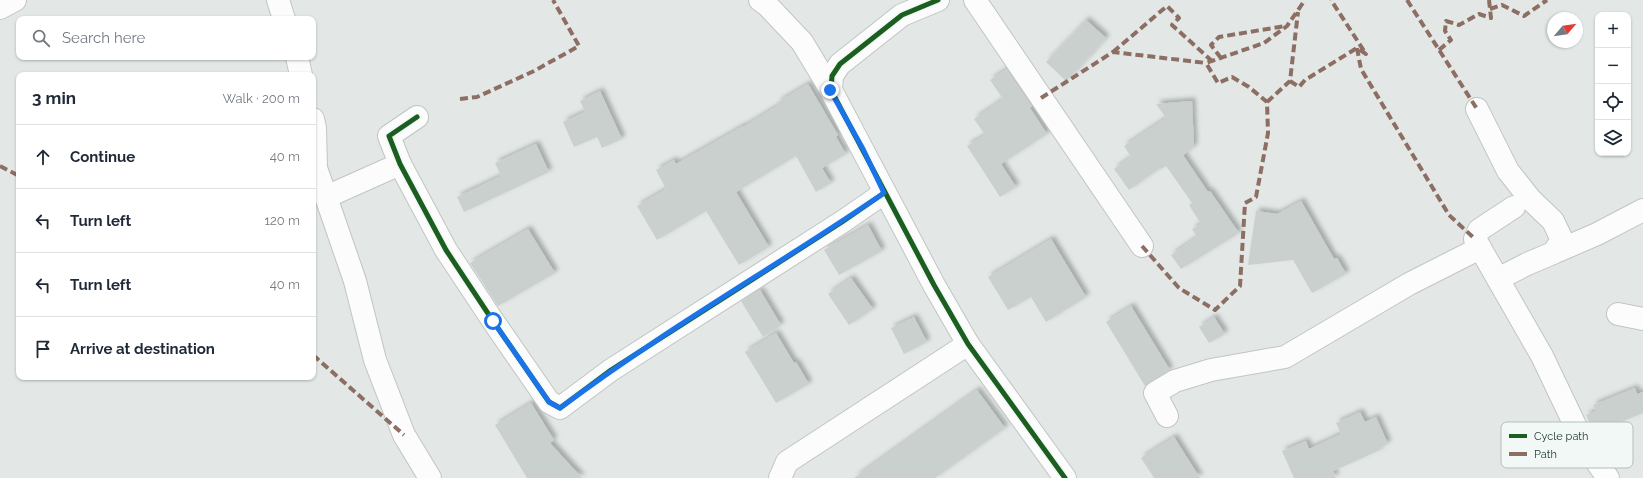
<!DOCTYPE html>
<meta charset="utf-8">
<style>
body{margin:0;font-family:Raleway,sans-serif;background:#f2f2f3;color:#1f2937}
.controls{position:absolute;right:12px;top:12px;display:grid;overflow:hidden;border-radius:8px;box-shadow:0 1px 3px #0004}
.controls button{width:36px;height:36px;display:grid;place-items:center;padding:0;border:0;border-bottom:1px solid #e0e1e3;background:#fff;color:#1f2937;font:20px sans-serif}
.compass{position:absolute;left:1547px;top:12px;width:36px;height:36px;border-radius:50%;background:#fff;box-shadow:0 1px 3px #0004;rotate:61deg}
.stop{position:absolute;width:12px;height:12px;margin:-9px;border:3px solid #1a73e8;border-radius:50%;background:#fff}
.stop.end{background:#1a73e8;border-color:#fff;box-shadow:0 1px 4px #0008}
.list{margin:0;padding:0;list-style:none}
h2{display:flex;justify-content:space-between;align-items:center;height:52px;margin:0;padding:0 16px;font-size:17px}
h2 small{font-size:13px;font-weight:400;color:#747a83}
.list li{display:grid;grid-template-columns:26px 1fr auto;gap:12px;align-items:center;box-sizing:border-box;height:64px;padding:0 16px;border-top:1px solid #e0e1e3}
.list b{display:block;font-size:15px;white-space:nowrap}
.list em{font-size:13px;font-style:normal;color:#747a83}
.icon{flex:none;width:22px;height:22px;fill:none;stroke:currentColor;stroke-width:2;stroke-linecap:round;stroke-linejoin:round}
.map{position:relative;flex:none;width:1643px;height:478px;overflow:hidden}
.search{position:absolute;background:#fff;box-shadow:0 1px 3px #0004;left:16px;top:16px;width:300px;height:44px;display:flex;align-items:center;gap:10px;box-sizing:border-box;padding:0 14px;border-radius:8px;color:#747a83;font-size:15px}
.panel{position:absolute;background:#fff;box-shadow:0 1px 3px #0004;left:16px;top:72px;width:300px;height:308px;border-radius:8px}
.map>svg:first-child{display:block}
.building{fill:#cad0ce;filter:url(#shadow)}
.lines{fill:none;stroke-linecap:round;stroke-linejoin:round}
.minor-casing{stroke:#c0c5c4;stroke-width:24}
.minor{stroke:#fbfcfb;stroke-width:22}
.quiet{stroke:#8d6e63;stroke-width:4;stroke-dasharray:8 4;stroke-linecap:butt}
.cycleway-casing{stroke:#f1f8f5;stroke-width:8}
.cycleway{stroke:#1b5e20;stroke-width:5}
.route{stroke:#1a73e8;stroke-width:5}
.key{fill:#f1f8f5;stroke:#b3bfbc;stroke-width:1}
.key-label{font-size:11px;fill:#213b38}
</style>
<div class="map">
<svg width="1643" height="478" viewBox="0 0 1643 478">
<defs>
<filter id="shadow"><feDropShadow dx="3.5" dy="-3.5" stdDeviation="2" flood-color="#0004"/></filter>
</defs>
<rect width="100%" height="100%" fill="#e3e8e7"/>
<g class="building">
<polygon points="1086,20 1106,38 1066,81 1046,62"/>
<polygon points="1007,69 1032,106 1030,108 1047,134 1001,164 1016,187 1000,197 967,146 985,135 974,119 1003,99 990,80"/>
<polygon points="808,84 838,135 836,137 846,154 822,168 831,183 816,192 796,156 736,192 769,247 739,265 706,211 657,240 637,206 666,189 656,170 674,160 676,164 743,126 743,127 779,105 778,102"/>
<polygon points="600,91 622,139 602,148 597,137 574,147 563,122 585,112 580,101"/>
<polygon points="1192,101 1194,147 1183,155 1208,192 1210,191 1239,233 1181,269 1171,255 1197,237 1192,229 1201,224 1189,205 1192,203 1166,166 1161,169 1160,168 1129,190 1114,169 1131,157 1124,146 1166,118 1156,104"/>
<polygon points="536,144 549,172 464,212 457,197 501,176 495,163"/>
<polygon points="1301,201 1334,259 1337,258 1346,274 1312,293 1293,260 1248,265 1256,211 1277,214"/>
<polygon points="868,225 882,251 839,275 824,250"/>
<polygon points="528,229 555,273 498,306 470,263"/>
<polygon points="1051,239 1086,297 1046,322 1031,297 1008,310 988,277"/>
<polygon points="851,278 873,309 849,325 828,294"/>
<polygon points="760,290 781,325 763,337 741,301"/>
<polygon points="1131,306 1170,370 1145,386 1106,322"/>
<polygon points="914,317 927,342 904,354 891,328"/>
<polygon points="1214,317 1225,334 1209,343 1199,327"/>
<polygon points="776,333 794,363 796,362 809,384 776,403 745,352"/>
<polygon points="1635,388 1637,394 1643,392 1643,413 1594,433 1586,415 1596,411 1593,405"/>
<polygon points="977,390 1005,428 935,478 854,478"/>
<polygon points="531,403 554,440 550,443 582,478 527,478 495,425"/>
<polygon points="1360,412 1365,422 1376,417 1388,444 1379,448 1380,450 1333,471 1336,478 1294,478 1282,451 1306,441 1309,449 1341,434 1336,423"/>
<polygon points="1174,437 1200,478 1154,478 1141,458"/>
</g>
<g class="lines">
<g class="minor-casing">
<g id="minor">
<polyline points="278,0 284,19"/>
<polyline points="760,0 767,5 802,42 831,90"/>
<polyline points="938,0 902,15 840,64 832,76 831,90 934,285 968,344 1065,478"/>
<polyline points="975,0 1142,246"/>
<polyline points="0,8 15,0"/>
<polyline points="297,57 301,75"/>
<polyline points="1477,109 1508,171 1531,200 1553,221 1562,240 1553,253 1527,264 1498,279"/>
<polyline points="417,117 389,136 400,164 446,250 493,321 549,402 560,408 611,370 842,222 884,193"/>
<polyline points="313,119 315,128 316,168 355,281 375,360 404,435 430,478"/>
<polyline points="326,197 400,164"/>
<polyline points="1514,207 1479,230 1475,239 1542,356 1584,444 1608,478"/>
<polyline points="1553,253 1597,234 1643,210"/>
<polyline points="1618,314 1643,319"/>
<polyline points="1167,416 1155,393 1175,381 1211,370 1285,357 1409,284 1480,248"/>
<polyline points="780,478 787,462 968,344"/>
</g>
</g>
<use href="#minor" class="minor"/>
<g class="quiet">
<polyline points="1407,0 1477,109"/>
<polyline points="1490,9 1502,5 1524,16 1547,0"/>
<polyline points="1357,48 1361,69 1449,215 1475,239"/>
<polyline points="1439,50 1451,40 1445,31 1446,21 1459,25 1479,14 1491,18 1489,0"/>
<polyline points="1113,52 1167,6 1179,18 1172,25 1212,61"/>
<polyline points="1221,58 1211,45 1219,37 1285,26"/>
<polyline points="1290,81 1299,87 1305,80 1357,48 1366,54 1331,0"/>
<polyline points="1041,98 1113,52 1206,63"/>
<polyline points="460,99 477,97 534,71 579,46 553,0"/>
<polyline points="1267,102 1290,81 1298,12"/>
<polyline points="0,166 19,176"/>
<polyline points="1142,246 1179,288 1215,310 1240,286 1245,203 1256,197 1268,133 1267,102 1249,87 1232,77 1218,83 1206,63 1264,43 1287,26 1305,0"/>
<polyline points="313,355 404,435"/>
</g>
<g class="cycleway-casing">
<g id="cycleway">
<polyline points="938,0 902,15 840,64 832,76 831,90 934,285 968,344 1065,478"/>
<polyline points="417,117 389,136 400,164 446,250 493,321 549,402 560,408 611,370 842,222 884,193"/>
</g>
</g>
<use href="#cycleway" class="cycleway"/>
</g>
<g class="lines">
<path class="route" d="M493,321L549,402L560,408C664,330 777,266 884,193L863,149L830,90"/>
</g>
<rect x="1501" y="422" width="132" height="46" rx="6" class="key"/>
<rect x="1509" y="434" width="18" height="4" fill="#1b5e20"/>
<rect x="1509" y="452" width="18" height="4" fill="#8d6e63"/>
<g class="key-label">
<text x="1534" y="440">Cycle path</text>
<text x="1534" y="458">Path</text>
</g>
</svg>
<div class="controls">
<button>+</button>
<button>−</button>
<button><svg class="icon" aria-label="locate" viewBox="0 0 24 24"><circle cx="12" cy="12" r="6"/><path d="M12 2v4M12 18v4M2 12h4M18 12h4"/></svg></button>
<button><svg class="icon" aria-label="layers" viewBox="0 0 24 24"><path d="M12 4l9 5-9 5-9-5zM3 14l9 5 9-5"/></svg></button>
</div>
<svg class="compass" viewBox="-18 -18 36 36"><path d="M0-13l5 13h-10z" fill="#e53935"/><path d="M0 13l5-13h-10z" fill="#747a83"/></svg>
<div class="stop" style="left:493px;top:321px"></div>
<div class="stop end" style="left:830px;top:90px"></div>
<div class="search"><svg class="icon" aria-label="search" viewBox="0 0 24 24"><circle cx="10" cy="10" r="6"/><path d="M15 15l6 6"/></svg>Search here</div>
<section class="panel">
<h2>3 min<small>Walk · 200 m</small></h2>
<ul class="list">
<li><svg class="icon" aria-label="ahead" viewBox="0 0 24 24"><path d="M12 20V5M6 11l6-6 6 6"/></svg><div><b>Continue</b></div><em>40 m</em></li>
<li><svg class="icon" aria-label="left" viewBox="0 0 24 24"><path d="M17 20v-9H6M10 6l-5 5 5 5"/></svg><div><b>Turn left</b></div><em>120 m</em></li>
<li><svg class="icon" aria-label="left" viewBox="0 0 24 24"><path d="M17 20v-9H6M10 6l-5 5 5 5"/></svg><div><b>Turn left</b></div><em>40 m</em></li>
<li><svg class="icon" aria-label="arrive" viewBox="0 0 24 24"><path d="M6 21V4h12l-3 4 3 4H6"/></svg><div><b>Arrive at destination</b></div></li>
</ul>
</section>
</div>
